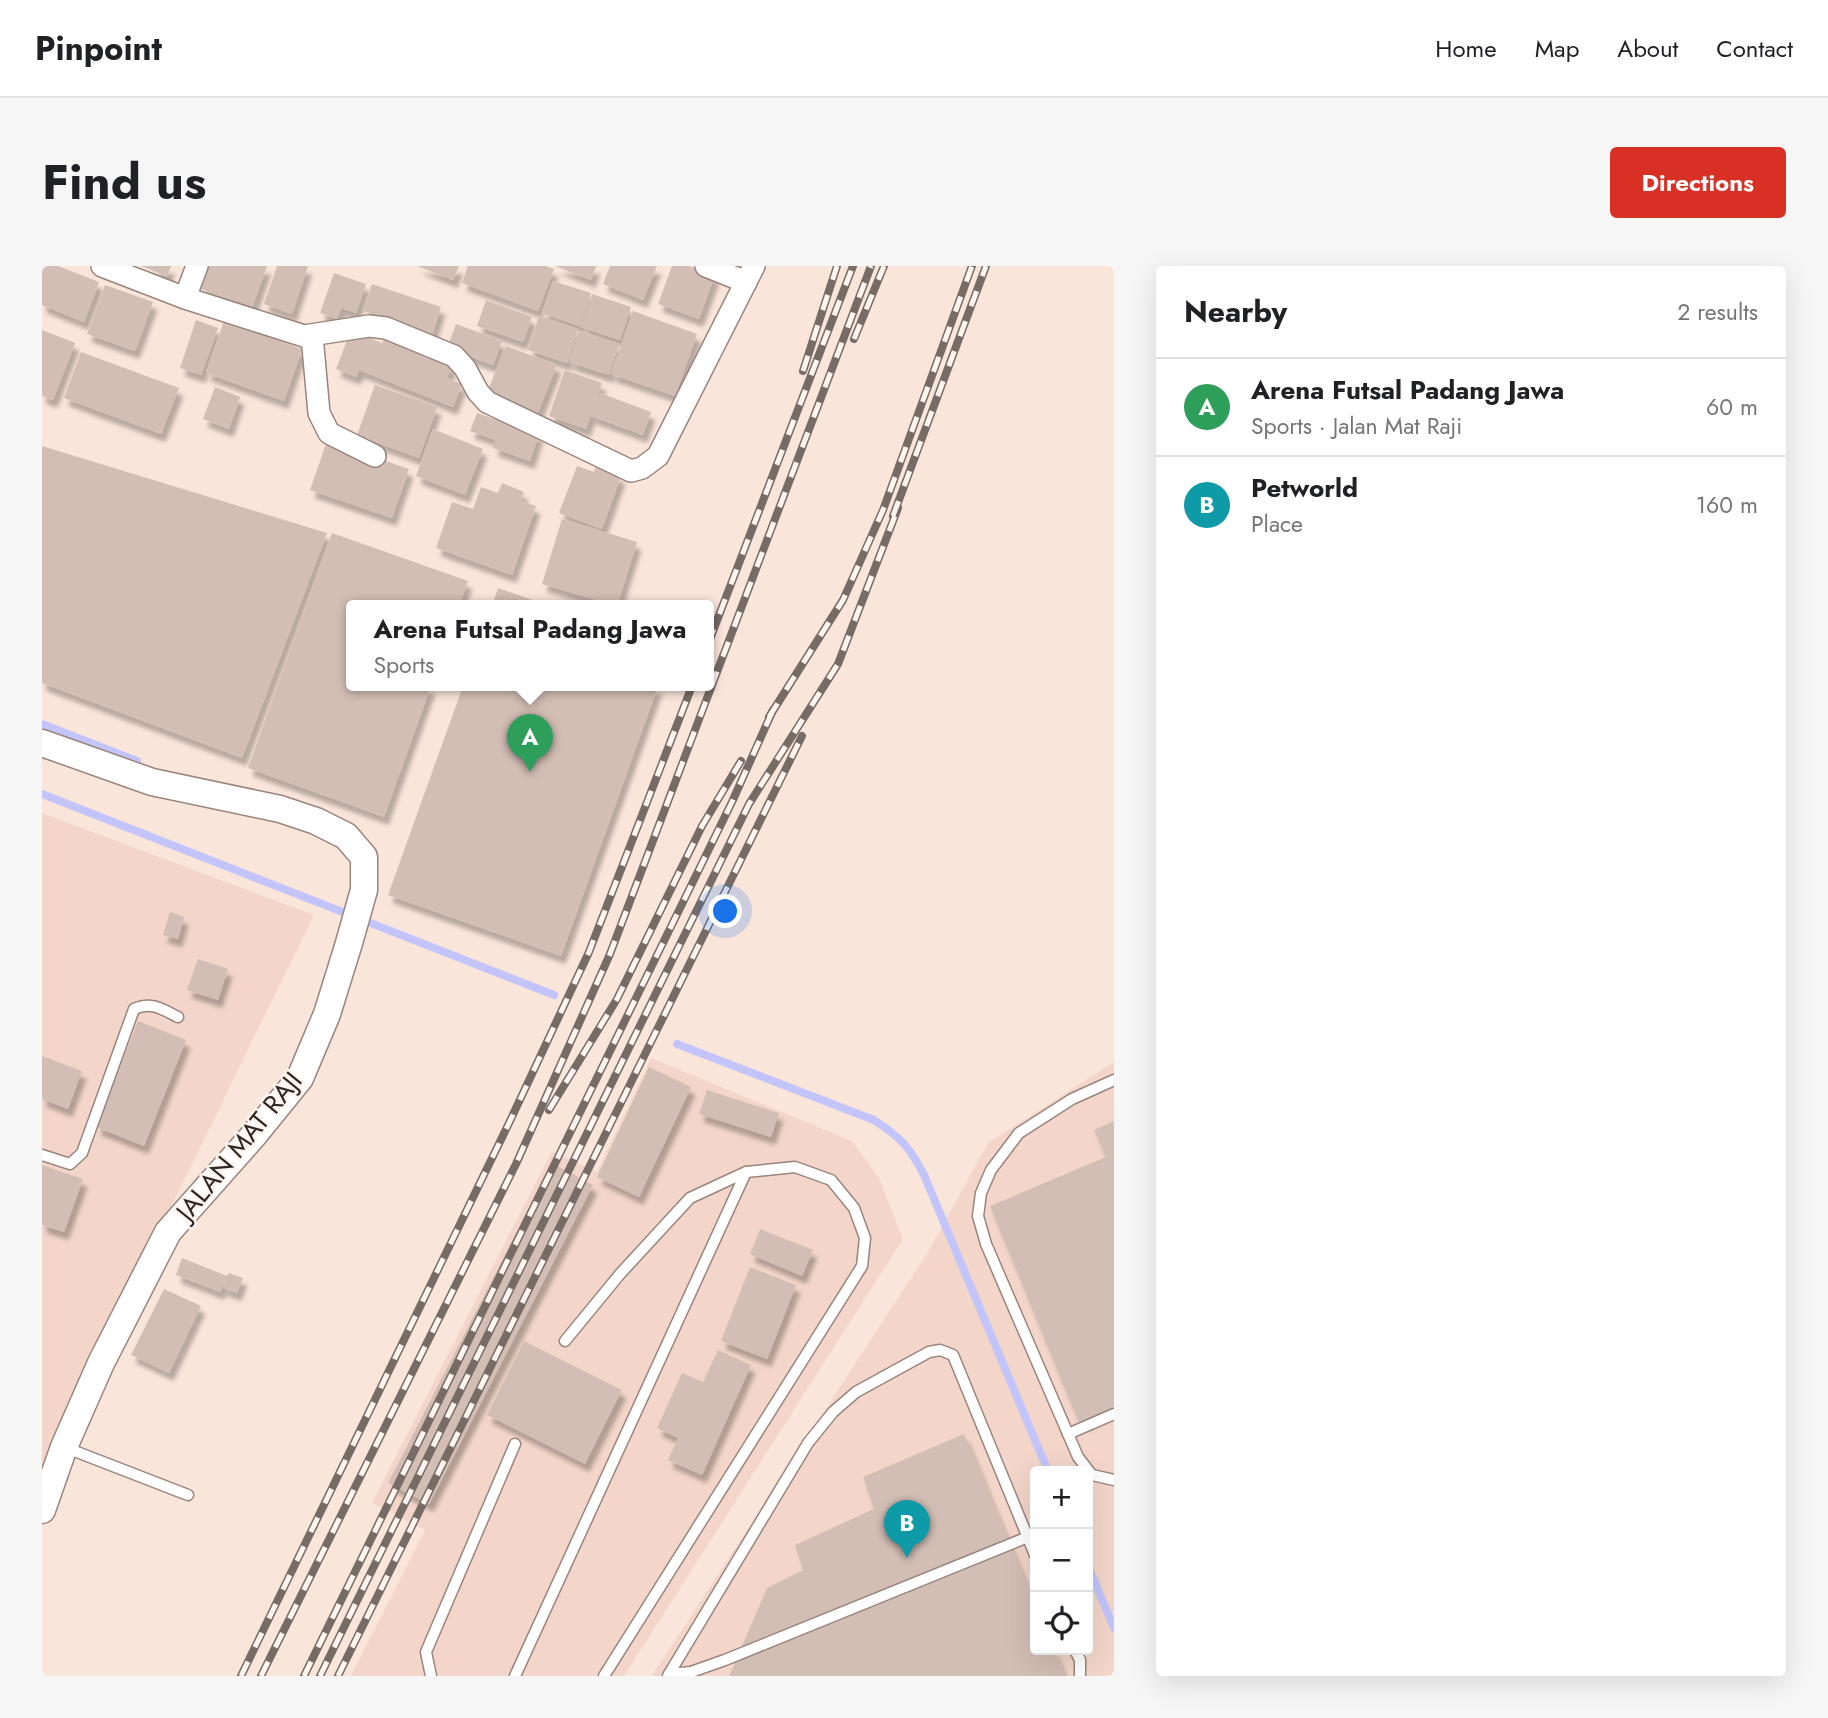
<!DOCTYPE html>
<meta charset="utf-8">
<style>
body{margin:0;font-family:Jost,sans-serif;background:#f6f6f6;color:#202124}
.controls{position:absolute;right:21px;bottom:21px;display:grid;overflow:hidden;border-radius:7px;box-shadow:0 7px 28px #0002}
.controls button{width:63px;height:63px;display:grid;place-items:center;padding:0;border:0;border-bottom:2px solid #e0e0e0;background:#fff;color:#202124;font:35px sans-serif}
.you{position:absolute;left:684px;top:646px;width:24px;height:24px;margin:-18px;border:5px solid #fff;border-radius:50%;background:#1a73e8;box-shadow:0 0 0 10px #1a73e833}
.badge{display:grid;place-items:center;width:46px;height:46px;border-radius:50%;background:#d93025;color:#fff;font-size:23px;font-weight:700}
.pin{position:absolute;translate:-50% -58px;filter:drop-shadow(0 2px 4px #0008)}
.pin::after{content:'';position:absolute;top:37px;width:24px;height:21px;background:inherit;clip-path:polygon(0 0,100% 0,50% 100%)}
.popup{position:absolute;left:304px;top:334px;width:368px;height:91px;box-sizing:border-box;display:grid;place-content:center;border-radius:7px;background:#fff;filter:drop-shadow(0 2px 5px #0005);font-size:23px;white-space:nowrap;color:#757577}
.popup b{font-size:26px;color:#202124}
.popup::after{content:'';position:absolute;left:50%;top:100%;margin-left:-14px;border:14px solid transparent;border-top-color:#fff}
.list{margin:0;padding:0;list-style:none}
h2{display:flex;justify-content:space-between;align-items:center;height:91px;margin:0;padding:0 28px;font-size:30px}
h2 small{font-size:23px;font-weight:400;color:#757577}
.list li{display:grid;grid-template-columns:46px 1fr auto;gap:21px;align-items:center;box-sizing:border-box;height:98px;padding:0 28px;border-top:2px solid #e0e0e0}
.list b{display:block;font-size:26px;white-space:nowrap}
.list p{margin:0;font-size:23px;white-space:nowrap;color:#757577}
.list em{font-size:23px;font-style:normal;color:#757577}
.icon{flex:none;width:38px;height:38px;fill:none;stroke:currentColor;stroke-width:2;stroke-linecap:round;stroke-linejoin:round}
.map{position:relative;flex:none;width:1072px;height:1410px;overflow:hidden;border-radius:7px}
header{display:flex;align-items:center;gap:42px;box-sizing:border-box;height:98px;padding:0 35px;background:#fff;border-bottom:2px solid #e0e0e0}
header strong{font-size:33px}
nav{display:flex;gap:38px;margin-inline-start:auto;font-size:24px}
.intro{display:flex;align-items:center;justify-content:space-between;box-sizing:border-box;height:168px;padding:0 42px}
h1{margin:0;font-size:49px}
.button{padding:18px 32px;border-radius:7px;background:#d93025;color:#fff;font-size:24px;font-weight:700}
main{display:flex;gap:42px;padding:0 42px}
aside{flex:1;background:#fff;border-radius:7px;box-shadow:0 7px 28px #0002}
.map>svg:first-child{display:block}
.built{fill:#f3d6c9;fill-rule:evenodd}
.lines{fill:none;stroke-linecap:round;stroke-linejoin:round}
.stream{stroke:#c3c5fa;stroke-width:8}
.building{fill:#d3beb5;filter:url(#shadow)}
.service-casing{stroke:#99857d;stroke-width:13}
.minor-casing{stroke:#99857d;stroke-width:24}
.tertiary-casing{stroke:#99857d;stroke-width:29}
.service{stroke:#fff;stroke-width:10}
.minor{stroke:#fff;stroke-width:21}
.tertiary{stroke:#fff;stroke-width:26}
.rail-casing{stroke:#776b65;stroke-width:8}
.rail{stroke:#fef5f1;stroke-width:5;stroke-dasharray:16;stroke-linecap:butt}
.labels{text-anchor:middle;stroke-width:5;stroke-linejoin:round;paint-order:stroke}
.street-label{font-size:26px;fill:#2d2622;stroke:#fef5f1}
</style>
<header>
<strong>Pinpoint</strong>
<nav><a>Home</a><a>Map</a><a>About</a><a>Contact</a></nav>
</header>
<div class="intro"><h1>Find us</h1><a class="button">Directions</a></div>
<main>
<div class="map">
<svg width="1072" height="1410" viewBox="0 0 1072 1410">
<defs>
<filter id="shadow"><feDropShadow dx="4.5" dy="8" stdDeviation="2" flood-color="#0004"/></filter>
</defs>
<rect width="100%" height="100%" fill="#fae5db"/>
<g class="built">
<polygon points="0,547 272,649 0,1204"/>
<polygon points="609,792 810,875 837,912 861,973 582,1410 309,1410 383,1264 330,1237 510,885 555,906"/>
<path d="M1072,796V1410H610L886,986L946,877ZM993,1205H1046V1384H993Z"/>
</g>
<g class="lines">
<g class="stream">
<polyline points="0,458 95,495"/>
<polyline points="0,528 512,729"/>
<path d="M635,778L832,854C859,872 867,880 882,909L1006,1205"/>
<polyline points="1046,1300 1072,1362"/>
</g>
</g>
<g class="building">
<polygon points="0,0 16,0 57,16 42,56 0,39"/>
<polygon points="99,0 129,0 125,10"/>
<polygon points="167,0 225,0 210,42 159,23"/>
<polygon points="235,0 266,0 250,48 222,38"/>
<polygon points="375,0 417,0 411,14"/>
<polygon points="426,0 504,0 512,3 496,45 420,17"/>
<polygon points="513,0 554,0 549,14"/>
<polygon points="568,0 615,0 601,34 561,18"/>
<polygon points="630,0 647,0 673,9 657,53 616,38"/>
<polygon points="292,7 324,18 314,47 299,42 295,53 278,47"/>
<polygon points="511,15 549,27 538,60 500,47"/>
<polygon points="330,18 399,41 390,69 321,45"/>
<polygon points="63,19 111,36 93,85 45,68"/>
<polygon points="550,28 589,41 578,74 539,61"/>
<polygon points="444,34 490,51 481,76 435,60"/>
<polygon points="591,45 655,68 633,130 569,108"/>
<polygon points="497,50 536,63 525,97 486,84"/>
<polygon points="154,54 176,62 159,109 138,102"/>
<polygon points="182,55 260,83 242,135 164,107"/>
<polygon points="414,58 460,75 451,99 405,82"/>
<polygon points="0,64 33,77 11,134 0,130"/>
<polygon points="309,64 340,77 342,72 410,99 405,112 420,118 411,141 317,104 314,111 294,103"/>
<polygon points="537,65 577,78 567,109 527,96"/>
<polygon points="464,80 515,99 495,149 444,129"/>
<polygon points="39,86 137,122 119,168 22,132"/>
<polygon points="523,104 560,117 544,163 507,150"/>
<polygon points="333,119 395,141 377,192 315,169"/>
<polygon points="173,121 198,131 187,163 161,153"/>
<polygon points="558,127 609,146 601,169 549,150"/>
<polygon points="435,147 497,168 488,195 451,182 454,174 428,165"/>
<polygon points="391,163 441,183 423,229 374,210"/>
<polygon points="285,175 367,203 350,252 268,224"/>
<polygon points="0,180 285,267 200,492 0,417"/>
<polygon points="535,200 552,206 554,200 579,210 560,263 517,247"/>
<polygon points="460,217 482,226 479,235 494,240 470,309 394,282 410,236 431,243 439,221 456,227"/>
<polygon points="520,253 595,276 575,340 500,318"/>
<polygon points="290,267 426,315 417,340 309,340 309,420 389,420 342,551 206,502"/>
<polygon points="456,322 505,339 505,340 450,340"/>
<polygon points="421,420 616,420 519,690 346,629"/>
<polygon points="128,646 142,651 136,673 121,669"/>
<polygon points="156,693 186,703 176,734 145,724"/>
<polygon points="96,755 144,774 102,880 54,861"/>
<polygon points="0,790 40,805 26,843 0,833"/>
<polygon points="607,801 649,821 597,931 555,911"/>
<polygon points="665,824 737,847 729,871 657,848"/>
<polygon points="1072,855 1072,1142 1037,1157 948,940 1064,891 1052,864"/>
<polygon points="510,897 551,919 387,1238 346,1217"/>
<polygon points="0,899 41,913 22,966 0,959"/>
<polygon points="718,963 771,984 760,1010 708,988"/>
<polygon points="140,992 185,1010 187,1007 201,1012 195,1027 181,1022 183,1013 178,1026 134,1009"/>
<polygon points="708,1001 754,1019 725,1093 679,1075"/>
<polygon points="122,1023 159,1040 127,1107 89,1089"/>
<polygon points="482,1075 580,1124 543,1198 445,1149"/>
<polygon points="676,1084 709,1099 660,1209 626,1194 636,1172 615,1162 640,1107 661,1116"/>
<polygon points="922,1168 993,1339 993,1384 1012,1384 1023,1410 687,1410 725,1322 761,1304 753,1279 832,1243 821,1211"/>
</g>
<g class="lines">
<g class="service-casing">
<g id="service">
<polyline points="1072,814 1030,833 977,867 949,904 939,927 936,950 944,978 1036,1191 1050,1209 1072,1214"/>
<path d="M0,889L28,898L40,887L92,743C109,735 120,743 136,751"/>
<polyline points="523,1075 578,1008 648,932 704,906 753,901 789,914 812,942 823,972 820,1000 562,1410"/>
<polyline points="1026,1168 1072,1148"/>
<polyline points="22,1181 146,1229"/>
<polyline points="1033,1384 1038,1394 1038,1410"/>
<polyline points="627,1408 766,1177 791,1146 814,1126 887,1086 898,1084 911,1089 993,1289"/>
<polyline points="389,1410 384,1386 473,1178"/>
<polyline points="473,1410 704,906"/>
<polyline points="626,1410 627,1408 649,1406 683,1394 986,1271"/>
</g>
</g>
<g class="minor-casing">
<g id="minor">
<polyline points="60,0 143,32 262,70 327,60 344,62 412,90 423,102 436,126 445,136 589,205 600,202 616,190 712,0"/>
<polyline points="664,0 704,16"/>
<polyline points="143,32 155,0"/>
<polyline points="270,70 277,147 287,167 333,190"/>
</g>
</g>
<g class="tertiary-casing">
<polyline id="tertiary" points="0,477 110,516 238,543 274,555 304,570 322,591 322,624 307,677 285,748 258,812 211,870 126,966 59,1097 22,1181 0,1244"/>
</g>
<use href="#service" class="service"/>
<use href="#minor" class="minor"/>
<use href="#tertiary" class="tertiary"/>
<g class="rail-casing">
<g id="rail">
<polyline points="812,73 842,0"/>
<polyline points="761,105 795,0"/>
<polyline points="851,250 944,0"/>
<polyline points="666,378 811,0"/>
<polyline points="727,451 801,334 841,244 930,0"/>
<polyline points="507,844 575,733 660,560 699,495"/>
<polyline points="199,1410 468,855 547,686 650,420"/>
<polyline points="219,1410 474,898 568,688 829,0"/>
<polyline points="262,1410 690,536 731,444"/>
<polyline points="278,1410 707,538 796,398 856,242"/>
<polyline points="296,1410 760,470"/>
</g>
</g>
<use href="#rail" class="rail"/>
</g>
<g class="labels">
<g class="street-label">
<text transform="translate(197 880) rotate(-51)" y="9">JALAN MAT RAJI</text>
</g>
</g>
</svg>
<div class="controls">
<button>+</button>
<button>−</button>
<button><svg class="icon" aria-label="locate" viewBox="0 0 24 24"><circle cx="12" cy="12" r="6"/><path d="M12 2v4M12 18v4M2 12h4M18 12h4"/></svg></button>
</div>
<div class="you"></div>
<div class="pin badge" style="left:488px;top:506px;background:#2e9e5b">A</div>
<div class="popup"><b>Arena Futsal Padang Jawa</b>Sports</div>
<div class="pin badge" style="left:865px;top:1292px;background:#0f9aa8">B</div>
</div>
<aside>
<h2>Nearby<small>2 results</small></h2>
<ul class="list">
<li><span class="badge" style="background:#2e9e5b">A</span><div><b>Arena Futsal Padang Jawa</b><p>Sports · Jalan Mat Raji</p></div><em>60 m</em></li>
<li><span class="badge" style="background:#0f9aa8">B</span><div><b>Petworld</b><p>Place</p></div><em>160 m</em></li>
</ul>
</aside>
</main>
